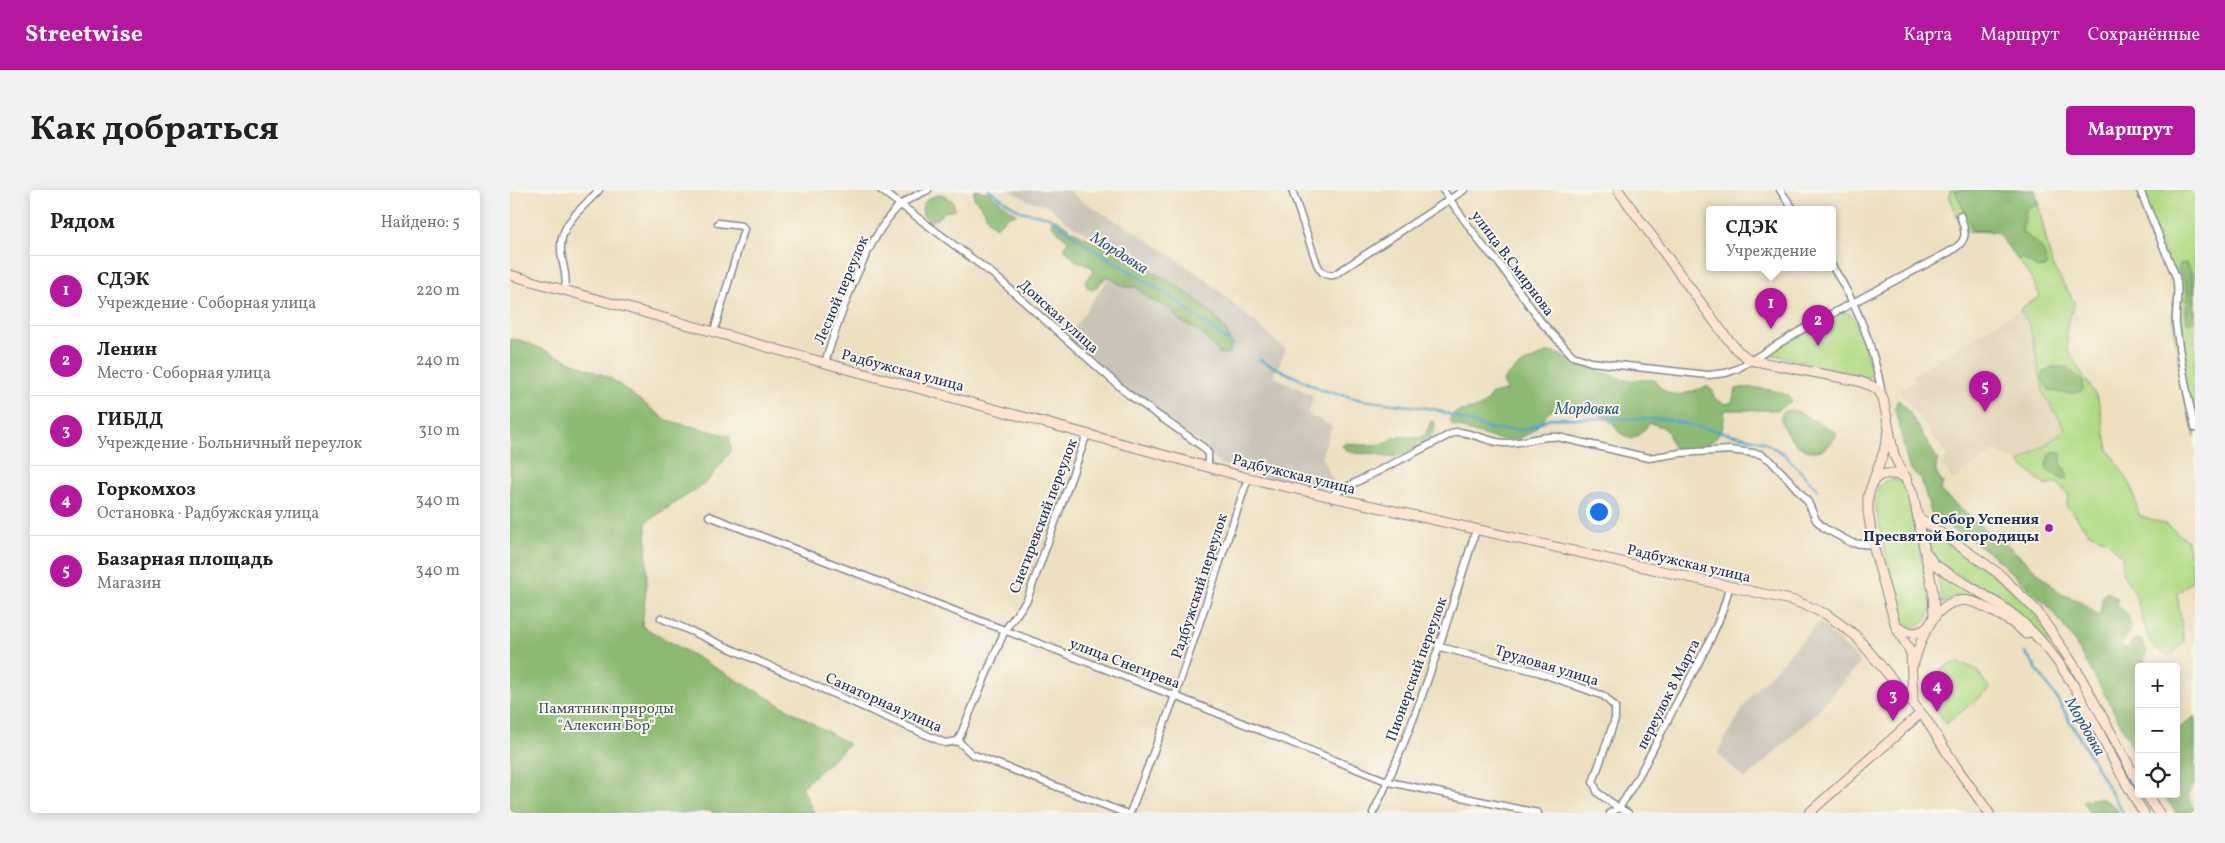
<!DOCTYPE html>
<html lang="ru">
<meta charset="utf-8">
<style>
body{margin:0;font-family:Vollkorn,serif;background:#f2f2f2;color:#202124}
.controls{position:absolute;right:15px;bottom:15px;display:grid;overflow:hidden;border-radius:5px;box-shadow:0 2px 12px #0003}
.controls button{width:45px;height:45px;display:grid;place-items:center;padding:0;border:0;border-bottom:1px solid #e0e0e0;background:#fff;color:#202124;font:25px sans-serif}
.you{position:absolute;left:1088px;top:321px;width:18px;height:18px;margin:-12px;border:4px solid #fff;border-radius:50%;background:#1a73e8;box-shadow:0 0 0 8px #1a73e833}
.badge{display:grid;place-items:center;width:32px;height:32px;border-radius:50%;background:#b5179e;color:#fff;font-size:16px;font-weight:700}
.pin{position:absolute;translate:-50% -41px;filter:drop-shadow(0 1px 2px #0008)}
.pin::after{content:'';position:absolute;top:26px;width:18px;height:15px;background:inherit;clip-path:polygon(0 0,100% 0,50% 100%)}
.popup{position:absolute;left:1196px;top:16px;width:130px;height:65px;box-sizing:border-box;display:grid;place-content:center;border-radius:5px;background:#fff;filter:drop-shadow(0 1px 4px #0005);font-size:16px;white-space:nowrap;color:#757577}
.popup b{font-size:19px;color:#202124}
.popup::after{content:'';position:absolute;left:50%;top:100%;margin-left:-10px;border:10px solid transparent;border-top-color:#fff}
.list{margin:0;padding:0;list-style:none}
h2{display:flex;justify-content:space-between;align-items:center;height:65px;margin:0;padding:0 20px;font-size:21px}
h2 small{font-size:16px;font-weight:400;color:#757577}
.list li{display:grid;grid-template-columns:32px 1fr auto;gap:15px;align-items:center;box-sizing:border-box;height:70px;padding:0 20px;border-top:1px solid #e0e0e0}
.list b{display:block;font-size:19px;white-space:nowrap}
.list p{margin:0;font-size:16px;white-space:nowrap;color:#757577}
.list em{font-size:16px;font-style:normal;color:#757577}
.icon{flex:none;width:28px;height:28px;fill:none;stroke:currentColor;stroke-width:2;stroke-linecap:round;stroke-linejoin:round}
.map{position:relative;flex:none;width:1685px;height:623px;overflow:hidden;border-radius:5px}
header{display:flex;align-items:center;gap:30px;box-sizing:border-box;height:70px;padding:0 25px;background:#b5179e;color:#fff}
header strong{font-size:24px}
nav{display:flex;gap:28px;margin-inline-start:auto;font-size:18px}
.intro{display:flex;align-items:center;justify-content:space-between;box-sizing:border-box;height:120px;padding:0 30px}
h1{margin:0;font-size:35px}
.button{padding:12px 22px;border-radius:5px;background:#b5179e;color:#fff;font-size:18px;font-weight:700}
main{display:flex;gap:30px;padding:0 30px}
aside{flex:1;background:#fff;border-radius:5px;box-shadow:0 2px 12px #0003}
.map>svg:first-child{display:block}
.built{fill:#e0d2b6}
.industrial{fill:#c9c3b8}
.green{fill:#b1da84;stroke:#668471}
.forest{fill:#8cba72;stroke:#547468}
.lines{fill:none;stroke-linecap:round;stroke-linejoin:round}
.stream{stroke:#50a5cc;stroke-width:2.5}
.street-casing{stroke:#84888f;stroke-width:9}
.secondary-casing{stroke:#84888f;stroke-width:11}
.street{stroke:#fff;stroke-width:6}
.secondary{stroke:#fce5d0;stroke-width:9}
.poi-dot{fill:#b5179e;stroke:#fbf7ec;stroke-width:2}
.labels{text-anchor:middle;stroke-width:4;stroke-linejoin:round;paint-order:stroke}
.street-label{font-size:15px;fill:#1b2f5e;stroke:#fbf7ec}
.poi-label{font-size:15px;font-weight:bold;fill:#1b2f5e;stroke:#fbf7ec;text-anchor:end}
.park-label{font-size:15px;fill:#405a68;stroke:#fbf7ec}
.water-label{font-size:16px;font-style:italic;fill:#2e5884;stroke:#fbf7ec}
</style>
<header>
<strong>Streetwise</strong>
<nav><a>Карта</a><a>Маршрут</a><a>Сохранённые</a></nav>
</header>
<div class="intro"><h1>Как добраться</h1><a class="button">Маршрут</a></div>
<main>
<aside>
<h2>Рядом<small>Найдено: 5</small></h2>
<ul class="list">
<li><span class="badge">1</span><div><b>СДЭК</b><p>Учреждение · Соборная улица</p></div><em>220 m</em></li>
<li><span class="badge">2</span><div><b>Ленин</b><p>Место · Соборная улица</p></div><em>240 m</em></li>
<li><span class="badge">3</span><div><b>ГИБДД</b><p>Учреждение · Больничный переулок</p></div><em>310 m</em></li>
<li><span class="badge">4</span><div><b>Горкомхоз</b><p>Остановка · Радбужская улица</p></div><em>340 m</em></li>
<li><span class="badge">5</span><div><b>Базарная площадь</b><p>Магазин</p></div><em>340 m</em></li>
</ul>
</aside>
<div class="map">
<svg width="1685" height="623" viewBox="0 0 1685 623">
<rect width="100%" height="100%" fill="#fbf7ec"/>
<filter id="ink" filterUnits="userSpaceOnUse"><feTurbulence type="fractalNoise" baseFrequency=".02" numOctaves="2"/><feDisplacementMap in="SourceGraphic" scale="10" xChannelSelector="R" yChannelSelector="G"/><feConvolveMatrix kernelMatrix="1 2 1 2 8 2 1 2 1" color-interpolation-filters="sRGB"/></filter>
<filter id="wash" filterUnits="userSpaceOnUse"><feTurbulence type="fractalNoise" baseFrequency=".0096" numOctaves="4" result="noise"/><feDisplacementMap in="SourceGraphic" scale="20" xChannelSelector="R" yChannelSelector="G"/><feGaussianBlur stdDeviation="1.12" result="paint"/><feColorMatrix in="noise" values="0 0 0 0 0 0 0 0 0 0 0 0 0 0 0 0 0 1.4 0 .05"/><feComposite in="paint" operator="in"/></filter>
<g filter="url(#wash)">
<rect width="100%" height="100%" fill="#ede0c0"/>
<polygon class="built" points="1510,119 1520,136 1534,204 1556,240 1509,273 1484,261 1443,290 1430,273 1438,267 1389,201 1404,191 1401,186"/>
<g class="industrial">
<polygon points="499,0 558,0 572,11 629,44 694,88 776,160 763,186 804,206 798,224 822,236 811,267 825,294 811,300 766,291 709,274 694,255 619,202 558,147 614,65 556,32 541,17 517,10"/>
<polygon points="1309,432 1351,472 1300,529 1235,590 1207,563 1239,508"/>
</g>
<g class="green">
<polygon points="1440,0 1525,0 1542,75 1565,113 1557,135 1557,159 1588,209 1598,259 1622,297 1629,325 1657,335 1677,350 1683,390 1667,404 1674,452 1663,464 1654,464 1644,456 1638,447 1624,402 1612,383 1613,367 1595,349 1579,343 1556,315 1559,306 1547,293 1536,296 1509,273 1556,240 1534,204 1520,136 1510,119 1530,106 1520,86 1487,42 1453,41 1440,8"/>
<polygon points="1627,0 1685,0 1685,247 1674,205 1662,126 1666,106 1664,89"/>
<polygon points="1334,122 1341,125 1345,130 1362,181 1359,188 1261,164 1264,158 1327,123"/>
<path d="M1385,289L1396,296L1399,305L1421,420C1417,435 1401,445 1390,429L1364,310C1367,297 1372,290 1385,289Z"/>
<path d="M1417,341C1455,366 1498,389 1526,426C1537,439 1545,454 1554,468L1506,422L1428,372L1422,363Z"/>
<path d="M1427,383L1469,407C1455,406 1444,405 1433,414Z"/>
<path d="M1448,472L1466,479L1480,499L1436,534L1418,506C1422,484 1427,478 1448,472Z"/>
</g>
<g class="forest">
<path d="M464,0L478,2L506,24L497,27L486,37C474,30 479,26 472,17C470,14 466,11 464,8Z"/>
<path d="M1445,0H1525L1528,15L1517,17L1512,42C1526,52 1537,59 1536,77L1527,78L1512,68L1508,70L1487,42L1462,40Z"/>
<path d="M428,5H434L443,11L445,20L433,22L428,29L420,31L413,26C410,13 417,8 428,5Z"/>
<path d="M542,29L548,30L561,40C605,63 699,102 719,147C721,151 720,157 720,162L715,164L709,163L691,143L669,130L660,119L641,110L626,97H614L598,86L583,100L577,97L575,92L582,83L583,78L565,70L555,60V55L558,51L541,35Z"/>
<path d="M1676,73C1685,82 1685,113 1685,128L1679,134L1677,132C1673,108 1685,101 1667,79L1670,74Z"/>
<polygon points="0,149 10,150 102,189 156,230 220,246 221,262 196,293 136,332 137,389 132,436 339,554 292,597 304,623 203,623 201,620 182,623 0,623"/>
<path d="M1038,162L1046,163L1064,173L1115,190H1144C1162,214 1173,203 1199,196L1203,201L1204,208L1215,214L1222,212L1226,199C1241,195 1265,200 1279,205L1282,211L1267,220H1215C1214,226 1214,232 1213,236C1205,256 1182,266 1163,258L1158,242L1153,237L1140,233L1128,246L1121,249C1108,244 1109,241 1100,231C1086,217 1057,219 1039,221C1010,267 984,247 942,235L940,228L945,222L967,218L973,215L982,204L996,201L993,191C1005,174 1021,171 1038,162Z"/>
<path d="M1541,177H1556L1573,190V200C1565,206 1548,203 1539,200L1532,189L1534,182Z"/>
<path d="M1389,210L1399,222L1428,270C1424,280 1426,285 1433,293L1430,301L1486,349L1493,351L1552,404L1568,410L1587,424L1591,422C1592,414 1590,407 1597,402L1607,408V417C1618,420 1619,428 1621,438L1611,455L1613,458H1617L1624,450L1628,449L1632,451L1637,461L1634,470L1637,477H1629V570L1598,510L1561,446L1538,416L1481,364L1461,350L1431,332L1421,323L1411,289L1399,278L1385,219L1387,211Z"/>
<path d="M1279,220L1286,221L1327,243C1324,254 1312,263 1300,261C1289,260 1275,243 1272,234C1270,229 1271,226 1273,222Z"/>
<path d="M921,231L925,233C927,252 893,267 877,267C873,267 870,264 866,264C855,262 841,267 832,256L836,253C848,255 860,256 872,254C877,253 882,248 887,247C906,244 913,257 921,231Z"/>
<polygon points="1548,261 1551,263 1551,273 1557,283 1556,289 1553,290 1538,281 1536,275 1540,263"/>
<path d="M1685,526V594C1673,604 1681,611 1685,623H1666L1653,604H1666V537H1671Z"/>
<path d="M1586,608C1595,608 1605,615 1609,623H1579L1573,611Z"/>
</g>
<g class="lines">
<g class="stream">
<polyline points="479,0 510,21 539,27 575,54 657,104 724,156"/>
<polyline points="750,170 812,200 852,210 924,219 980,239 1015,240 1040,228 1153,229 1252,251 1274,264 1307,299"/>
<polyline points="1515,462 1546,507 1613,623"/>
</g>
</g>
</g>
<g filter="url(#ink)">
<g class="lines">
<g class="street-casing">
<g id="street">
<polyline points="371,0 484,85 618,204 693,257 698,263 698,277"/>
<path d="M782,0L807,74C811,82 814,86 824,85L954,0"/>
<path d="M933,0L973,56L988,72L1032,133L1063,166L1081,172L1198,185L1216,183L1227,179L1293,139L1441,61C1459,50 1456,43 1450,25"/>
<polyline points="1270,0 1284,20"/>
<path d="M1630,0L1666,87C1670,103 1665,118 1666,134C1670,169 1677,204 1685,238"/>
<path d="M1322,76C1347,114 1364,159 1372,204"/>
<path d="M55,99C58,85 52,75 51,61C49,33 73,18 89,0"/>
<polyline points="204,141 234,39 232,36 208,33"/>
<path d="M315,173C328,130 356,48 388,17C397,9 407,5 418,0"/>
<path d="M823,309L825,303L945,242C961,241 977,252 994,253C1013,254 1030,245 1048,247L1139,268L1170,263L1220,260L1250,264L1260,270L1280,291L1298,312L1306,330L1314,338L1342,353L1363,355"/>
<polyline points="199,326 665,506 879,592 1028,623"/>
<polyline points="151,428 435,553 448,551 462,564 615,623"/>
<path d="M930,457L1028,482L1094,506L1105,517V529L1083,592L1088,603L1109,618C1131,586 1146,552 1164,518C1184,479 1210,440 1219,397"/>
<polyline points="448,551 495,440 517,410 577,244"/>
<polyline points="620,623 665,506 738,288"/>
<path d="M863,623C907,533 936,436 966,340"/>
<polyline points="1100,623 1109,618 1118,623"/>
</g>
</g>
<g class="secondary-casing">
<g id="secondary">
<polyline points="1108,0 1216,147 1227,160 1240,170 1348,191 1362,196 1369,201 1373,208 1384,265 1403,304 1423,401 1424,428"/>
<polyline points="0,85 315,173 738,288 1267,407 1285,411 1316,424 1345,445 1415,528 1447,578 1479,623"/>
<polyline points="1378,244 1374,261 1358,306 1358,321 1363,355 1386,437 1401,463 1403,512"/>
<path d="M1365,289C1375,281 1384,284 1396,287"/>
<polyline points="1408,327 1488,383 1527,421 1565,477 1629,594"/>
<path d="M1418,365L1424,374C1452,394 1485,408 1511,431C1571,484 1591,558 1634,623"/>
<path d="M1387,437C1397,444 1408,445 1418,437"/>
<path d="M1404,473C1411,448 1426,406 1459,411C1468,412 1476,418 1484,422C1496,428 1507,435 1516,444"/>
<polyline points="1636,604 1649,623"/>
<polyline points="1299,623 1411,523"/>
</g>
</g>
<use href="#street" class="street"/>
<use href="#secondary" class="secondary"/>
</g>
</g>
<circle class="poi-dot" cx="1539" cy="338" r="5"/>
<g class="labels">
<g class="street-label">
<text transform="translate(1003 73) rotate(53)" y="5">улица В.Смирнова</text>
<text transform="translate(331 100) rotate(-67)" y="5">Лесной переулок</text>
<text transform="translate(549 126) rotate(42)" y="5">Донская улица</text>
<text transform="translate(393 180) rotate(15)" y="5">Радбужская улица</text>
<text transform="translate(784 284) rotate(14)" y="5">Радбужская улица</text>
<text transform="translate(533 326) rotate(-69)" y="5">Снегиревский переулок</text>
<text transform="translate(1179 373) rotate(13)" y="5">Радбужская улица</text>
<text transform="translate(689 396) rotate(-72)" y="5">Радбужский переулок</text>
<text transform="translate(615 473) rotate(21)" y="5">улица Снегирева</text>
<text transform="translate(1037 475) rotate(17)" y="5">Трудовая улица</text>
<text transform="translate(906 479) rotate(-70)" y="5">Пионерский переулок</text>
<text transform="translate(1158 504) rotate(-63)" y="5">переулок 8 Марта</text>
<text transform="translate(374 512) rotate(24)" y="5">Санаторная улица</text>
</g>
<g class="poi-label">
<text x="1529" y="334">Собор Успения<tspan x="1529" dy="17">Пресвятой Богородицы</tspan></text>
</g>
<g class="park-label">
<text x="96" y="523">Памятник природы<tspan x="96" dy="17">"Алексин Бор"</tspan></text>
</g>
<g class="water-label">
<text transform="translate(610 62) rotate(32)" y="6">Мордовка</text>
<text x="1077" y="224">Мордовка</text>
<text transform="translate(1576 536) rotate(60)" y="6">Мордовка</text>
</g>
</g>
</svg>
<div class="controls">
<button>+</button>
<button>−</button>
<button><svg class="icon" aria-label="locate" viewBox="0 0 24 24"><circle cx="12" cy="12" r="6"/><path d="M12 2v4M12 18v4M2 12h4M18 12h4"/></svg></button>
</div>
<div class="you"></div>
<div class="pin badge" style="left:1261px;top:139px">1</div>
<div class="popup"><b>СДЭК</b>Учреждение</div>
<div class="pin badge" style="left:1308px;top:156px">2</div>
<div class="pin badge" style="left:1383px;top:531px">3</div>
<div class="pin badge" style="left:1427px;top:522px">4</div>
<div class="pin badge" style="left:1475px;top:222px">5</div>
</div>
</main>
